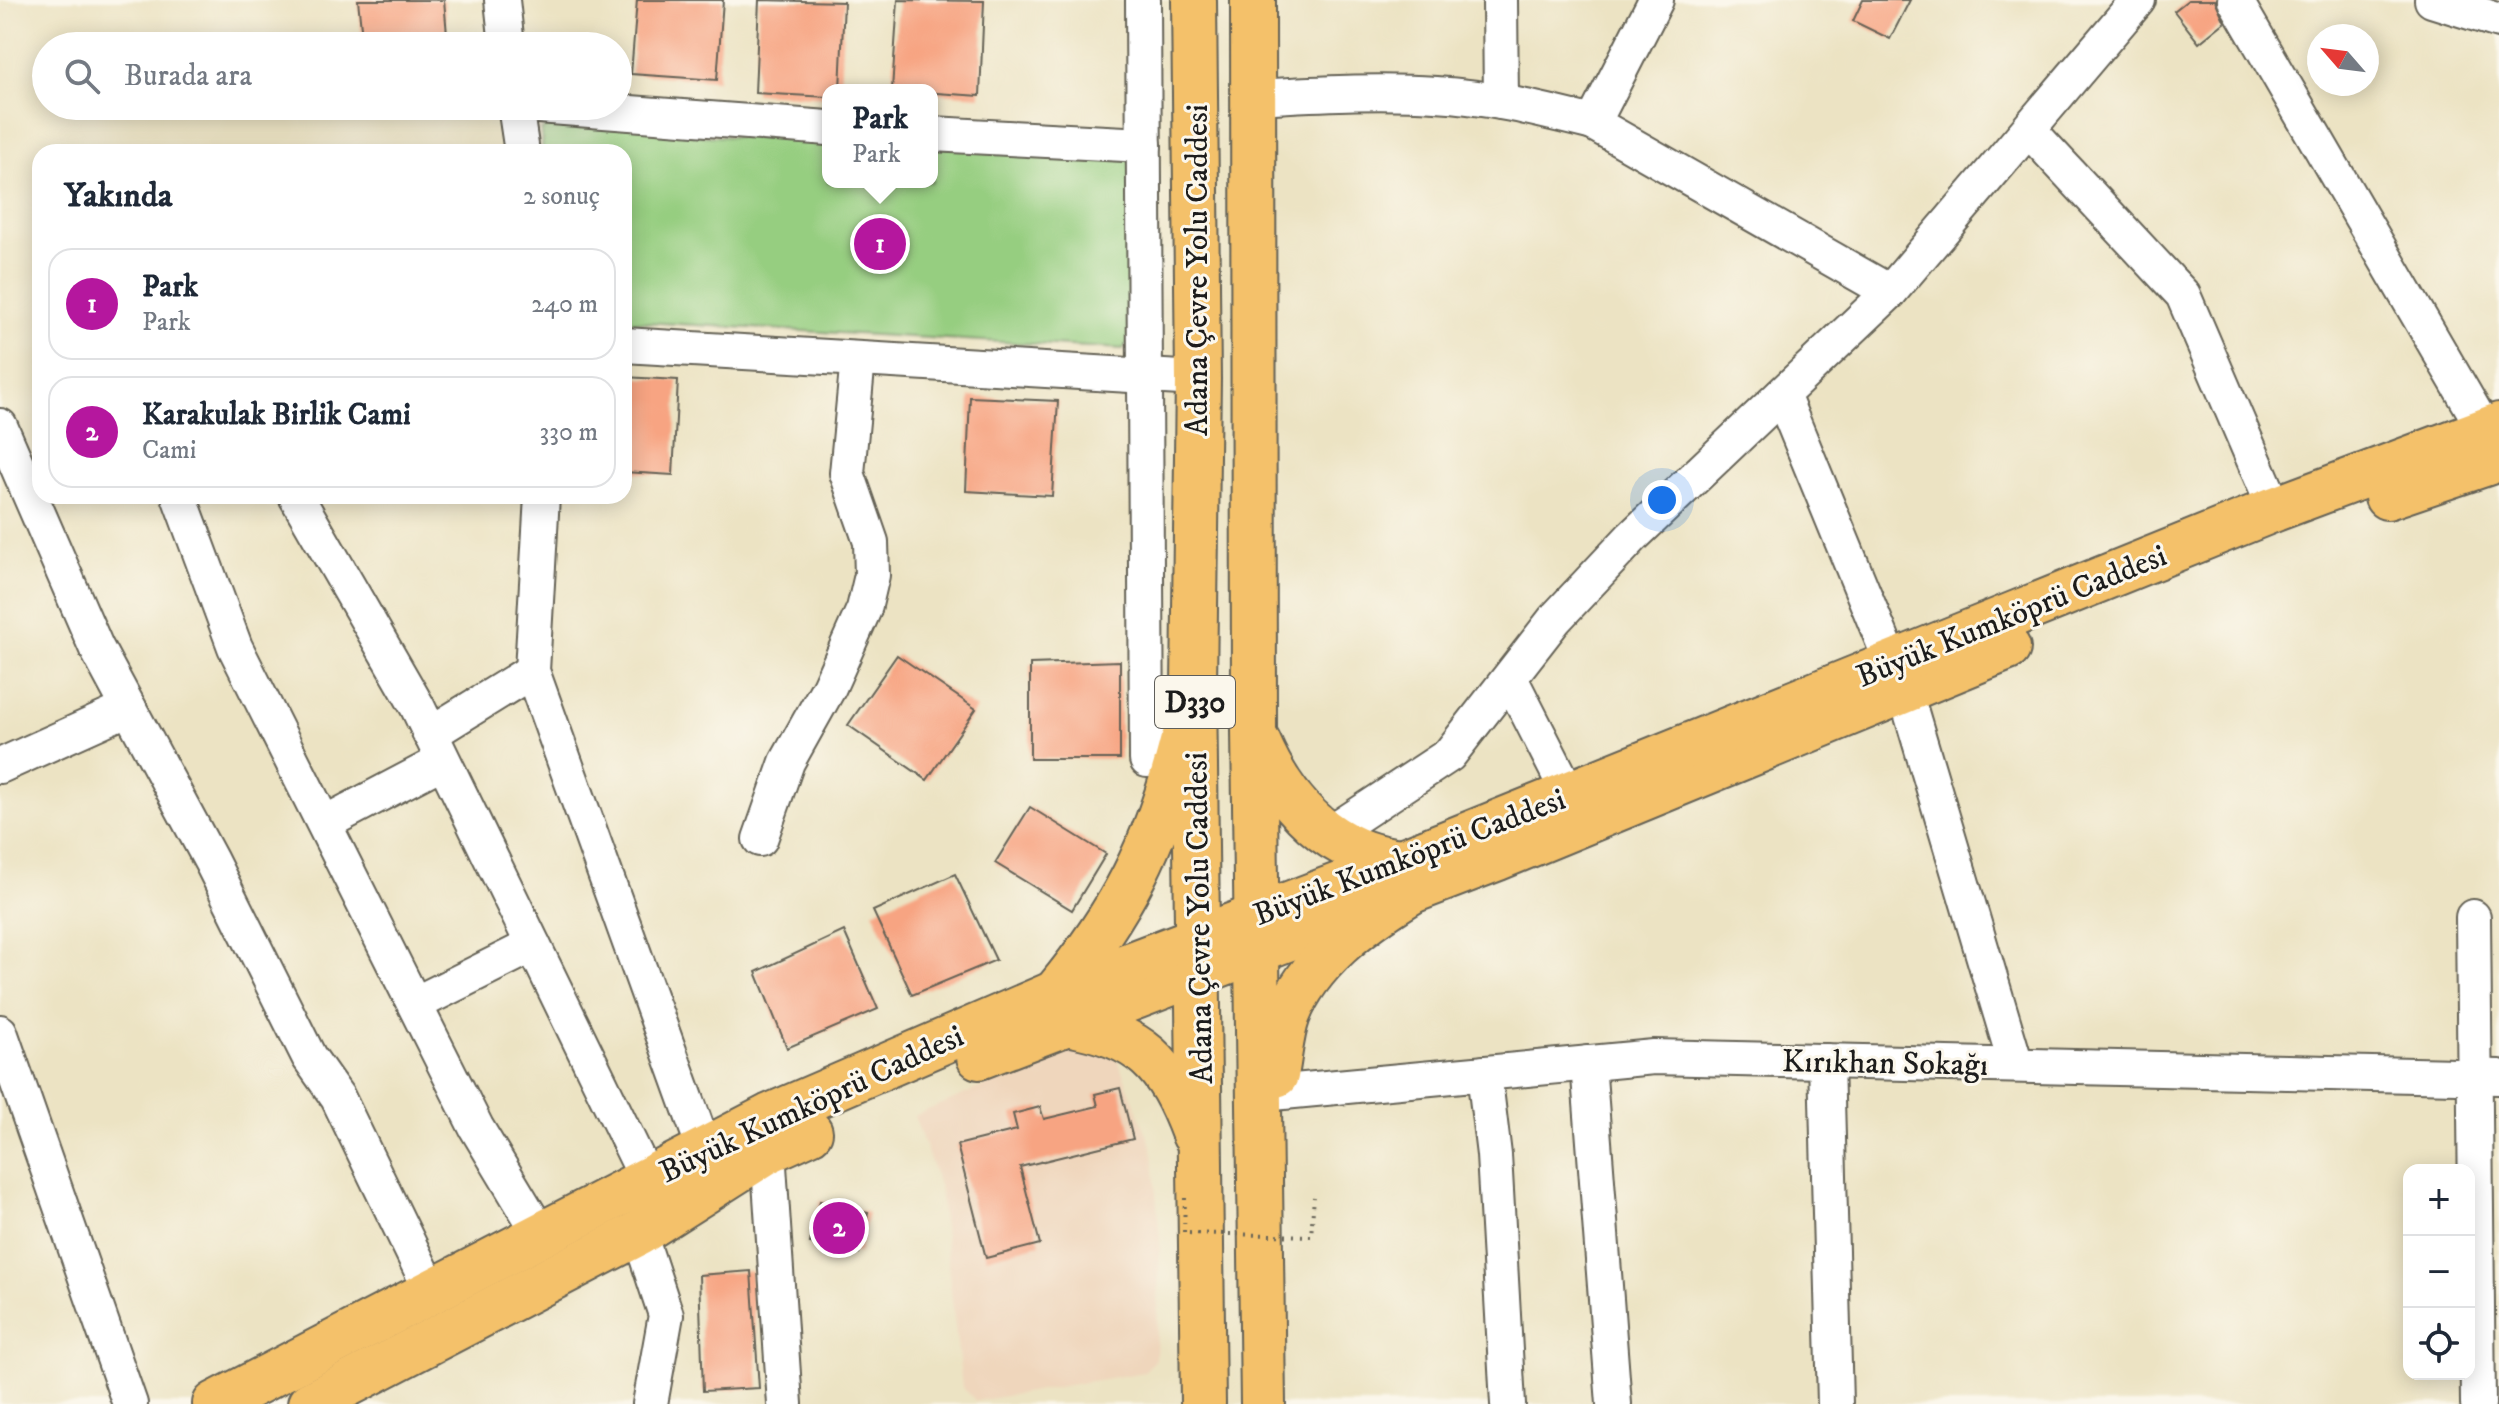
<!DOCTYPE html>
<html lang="tr">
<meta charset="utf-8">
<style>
body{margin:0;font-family:"IM FELL DW Pica",serif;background:#f2f2f3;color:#1f2937}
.controls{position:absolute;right:24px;bottom:24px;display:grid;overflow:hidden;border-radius:16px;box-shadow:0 4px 20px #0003}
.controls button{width:72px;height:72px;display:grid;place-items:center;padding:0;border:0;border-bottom:2px solid #e0e1e3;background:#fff;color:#1f2937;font:40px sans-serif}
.compass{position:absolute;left:2307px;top:24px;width:72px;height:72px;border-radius:50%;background:#fff;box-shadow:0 4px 20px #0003;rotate:298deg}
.you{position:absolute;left:1662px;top:500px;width:28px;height:28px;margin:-20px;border:6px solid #fff;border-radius:50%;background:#1a73e8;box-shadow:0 0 0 12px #1a73e833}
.badge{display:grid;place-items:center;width:52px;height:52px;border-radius:50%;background:#b5179e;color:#fff;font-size:26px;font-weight:700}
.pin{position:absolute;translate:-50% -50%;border:4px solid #fff;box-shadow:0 2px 8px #0006}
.popup{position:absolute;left:822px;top:84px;width:116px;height:104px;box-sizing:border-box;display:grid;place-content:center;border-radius:16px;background:#fff;filter:drop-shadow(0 2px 6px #0005);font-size:26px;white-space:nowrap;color:#747a83}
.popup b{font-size:30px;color:#1f2937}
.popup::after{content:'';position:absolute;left:50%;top:100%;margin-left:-16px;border:16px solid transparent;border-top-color:#fff}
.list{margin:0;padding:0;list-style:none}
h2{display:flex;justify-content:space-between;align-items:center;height:104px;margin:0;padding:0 32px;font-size:34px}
h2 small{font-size:26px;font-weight:400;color:#747a83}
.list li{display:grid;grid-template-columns:52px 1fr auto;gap:24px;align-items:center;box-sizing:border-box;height:112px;margin:0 16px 16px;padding:0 16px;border:2px solid #e0e1e3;border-radius:24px}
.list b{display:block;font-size:30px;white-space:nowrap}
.list p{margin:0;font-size:26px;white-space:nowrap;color:#747a83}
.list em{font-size:26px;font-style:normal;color:#747a83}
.icon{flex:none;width:44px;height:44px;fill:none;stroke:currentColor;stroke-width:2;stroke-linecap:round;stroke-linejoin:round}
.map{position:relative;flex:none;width:2499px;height:1404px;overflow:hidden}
.search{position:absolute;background:#fff;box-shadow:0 4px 20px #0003;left:32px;top:32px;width:600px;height:88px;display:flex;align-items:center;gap:20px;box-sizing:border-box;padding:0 28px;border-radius:44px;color:#747a83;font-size:30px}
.panel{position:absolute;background:#fff;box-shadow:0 4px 20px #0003;left:32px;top:144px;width:600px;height:360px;border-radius:24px}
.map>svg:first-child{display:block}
.built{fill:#efd6bc}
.green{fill:#96ce80;stroke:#59754e;stroke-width:2}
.building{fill:#f7a482}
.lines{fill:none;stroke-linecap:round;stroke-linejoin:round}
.minor-casing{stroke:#656256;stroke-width:38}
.major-casing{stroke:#656256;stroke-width:48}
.highway-casing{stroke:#656256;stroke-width:48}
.minor{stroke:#fff;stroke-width:34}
.major{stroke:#f4c16b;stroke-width:44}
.highway{stroke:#f4c16b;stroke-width:44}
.path-bridge{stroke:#656256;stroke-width:4;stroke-dasharray:2 6;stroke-linecap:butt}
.labels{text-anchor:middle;stroke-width:6;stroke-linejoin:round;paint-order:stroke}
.shield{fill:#fbf7ec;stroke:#5f5e5a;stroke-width:2}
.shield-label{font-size:30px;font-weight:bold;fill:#1c1c1c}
.street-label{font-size:32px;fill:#1c1c1c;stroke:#fbf7ec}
</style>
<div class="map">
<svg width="2499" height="1404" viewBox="0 0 2499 1404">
<rect width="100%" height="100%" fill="#fbf7ec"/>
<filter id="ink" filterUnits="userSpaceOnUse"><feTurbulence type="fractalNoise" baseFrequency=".0125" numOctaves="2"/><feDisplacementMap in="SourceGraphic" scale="16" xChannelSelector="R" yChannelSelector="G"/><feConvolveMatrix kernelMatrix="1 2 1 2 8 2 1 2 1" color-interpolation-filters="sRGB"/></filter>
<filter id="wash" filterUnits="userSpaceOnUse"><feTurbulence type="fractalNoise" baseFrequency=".006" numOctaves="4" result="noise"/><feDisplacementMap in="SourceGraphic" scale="32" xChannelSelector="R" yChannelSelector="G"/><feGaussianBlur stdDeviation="1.8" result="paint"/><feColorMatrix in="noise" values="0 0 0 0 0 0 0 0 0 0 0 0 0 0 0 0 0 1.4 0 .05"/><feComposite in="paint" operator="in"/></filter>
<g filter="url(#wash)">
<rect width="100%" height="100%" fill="#ece3c3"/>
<polygon class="built" points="1077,1046 1117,1058 1152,1148 1160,1241 1156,1358 1144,1372 976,1401 962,1387 939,1185 914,1116"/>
<polygon class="green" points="563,113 704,136 828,139 828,182 932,182 932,141 1115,145 1134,166 1137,331 1123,349 624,321 624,152 543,152 541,131"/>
<g id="blocks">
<g class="building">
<polygon points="358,0 444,0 448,46 363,46"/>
<polygon points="637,0 723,0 717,80 631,74"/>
<polygon points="759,0 844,2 840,90 828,90 828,97 755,93"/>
<polygon points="898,0 984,1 980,96 892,90"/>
<polygon points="1863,0 1910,0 1890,39 1853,21"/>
<polygon points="2188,0 2215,0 2225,22 2199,43 2174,11"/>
<polygon points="624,377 678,380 673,475 624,472"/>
<polygon points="970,397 1058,401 1052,496 966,491"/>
<polygon points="897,655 976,709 927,780 848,725"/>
<polygon points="1120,661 1120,759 1030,759 1030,664"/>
<polygon points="1030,807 1106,854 1072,910 995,863"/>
<polygon points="955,874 996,960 912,995 873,911"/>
<polygon points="844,931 878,1009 787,1048 756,972"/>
<polygon points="1120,1088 1133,1139 1020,1167 1040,1244 986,1258 957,1145 1017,1130 1013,1114 1040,1107 1044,1119 1098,1106 1095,1094"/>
<polygon points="820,1201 868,1213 859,1253 810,1243"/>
<polygon points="751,1271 759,1388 703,1391 699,1275"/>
</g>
</g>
</g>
<g filter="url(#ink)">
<use href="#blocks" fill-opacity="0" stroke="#656256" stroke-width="2"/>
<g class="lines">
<g class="minor-casing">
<g id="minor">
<polyline points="502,0 507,46"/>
<polyline points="1143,0 1147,760"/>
<polyline points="1500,0 1501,102"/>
<polyline points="1656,0 1593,123 1890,292"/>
<polyline points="2235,0 2485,430"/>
<polyline points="2432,0 2499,21"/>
<path d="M1253,97C1314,94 1375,90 1436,94C1490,97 1541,110 1593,123"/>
<polyline points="515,106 522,152"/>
<polyline points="538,106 828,128"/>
<polyline points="2029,130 2183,295 2275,509"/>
<polyline points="932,134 1144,145"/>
<polyline points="624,345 1198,379"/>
<polyline points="1782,395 1892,663"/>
<polyline points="0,426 96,647 211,861 309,1057 338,1098 432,1292"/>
<polyline points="179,496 235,647 476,1127 541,1235"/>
<polyline points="296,496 417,706 647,1179"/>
<polyline points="542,496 532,671 705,1151"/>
<polyline points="1510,678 1569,794"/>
<polyline points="1905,692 2016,1065"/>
<polyline points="430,734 532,671"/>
<polyline points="0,766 129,708"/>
<polyline points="325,823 443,761"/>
<polyline points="1328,835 1449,755 1555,619 1632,537 1890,292 2138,0"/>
<polyline points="760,839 787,762 829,687 864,609 872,575 871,542 847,473 858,359"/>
<polyline points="2473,917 2478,1404"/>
<polyline points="415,1004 533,945"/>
<polyline points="0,1032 130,1404"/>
<polyline points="1826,1061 1835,1404"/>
<polyline points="1588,1063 1614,1404"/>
<polyline points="1484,1073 1494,1155 1508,1404"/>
<polyline points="1273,1093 1654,1057 2499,1077"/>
<polyline points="768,1151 785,1404"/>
<polyline points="639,1233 666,1315 650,1404"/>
</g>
</g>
<g class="major-casing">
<g id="major">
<polyline points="2387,497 2499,459"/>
<polyline points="979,1057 1498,858 2008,648"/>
<polyline points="215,1404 770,1116 1055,993 1402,861 2275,509 2499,425"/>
<polyline points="310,1404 639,1233 768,1151 810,1132"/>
</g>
</g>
<g class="highway-casing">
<g id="highway">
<polyline points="1194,0 1198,379 1194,686 1203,1404"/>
<polyline points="1253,0 1254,731 1263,1404"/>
<path d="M1258,742C1285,805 1331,854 1402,861"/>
<path d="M1055,993C1122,912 1156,845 1182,743"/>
<path d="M1067,1023C1142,1037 1167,1062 1194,1134"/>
<path d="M1276,1075C1280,1055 1281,1034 1288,1015C1308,962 1362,922 1409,893"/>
</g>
</g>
<use href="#minor" class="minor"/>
<use href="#major" class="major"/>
<use href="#highway" class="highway"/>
<polyline class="path-bridge" points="1185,1198 1184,1233 1311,1236 1314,1197"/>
</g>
</g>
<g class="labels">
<rect class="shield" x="1155" y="676" width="80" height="52" rx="6"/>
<g class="shield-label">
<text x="1195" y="712">D330</text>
</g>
<g class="street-label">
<text transform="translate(1196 270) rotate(-90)" y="11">Adana Çevre Yolu Caddesi</text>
<text transform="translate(2011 615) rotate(-22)" y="11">Büyük Kumköprü Caddesi</text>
<text transform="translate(1409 856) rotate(-21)" y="11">Büyük Kumköprü Caddesi</text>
<text transform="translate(1198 918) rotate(-91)" y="11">Adana Çevre Yolu Caddesi</text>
<text transform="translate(1885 1062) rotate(1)" y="11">Kırıkhan Sokağı</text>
<text transform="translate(811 1103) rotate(-25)" y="11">Büyük Kumköprü Caddesi</text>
</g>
</g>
</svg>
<div class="controls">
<button>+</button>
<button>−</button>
<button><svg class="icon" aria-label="locate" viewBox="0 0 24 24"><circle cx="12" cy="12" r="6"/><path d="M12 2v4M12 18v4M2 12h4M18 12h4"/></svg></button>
</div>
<svg class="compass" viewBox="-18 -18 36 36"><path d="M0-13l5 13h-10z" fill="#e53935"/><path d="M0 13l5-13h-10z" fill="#747a83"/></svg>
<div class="you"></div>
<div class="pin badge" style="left:880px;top:244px">1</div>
<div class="popup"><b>Park</b>Park</div>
<div class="pin badge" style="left:839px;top:1228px">2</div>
<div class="search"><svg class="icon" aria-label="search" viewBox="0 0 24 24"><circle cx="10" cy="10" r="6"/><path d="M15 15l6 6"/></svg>Burada ara</div>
<section class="panel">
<h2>Yakında<small>2 sonuç</small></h2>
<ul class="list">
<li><span class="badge">1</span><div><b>Park</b><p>Park</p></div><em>240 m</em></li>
<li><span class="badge">2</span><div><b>Karakulak Birlik Cami</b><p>Cami</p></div><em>330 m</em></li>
</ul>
</section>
</div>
